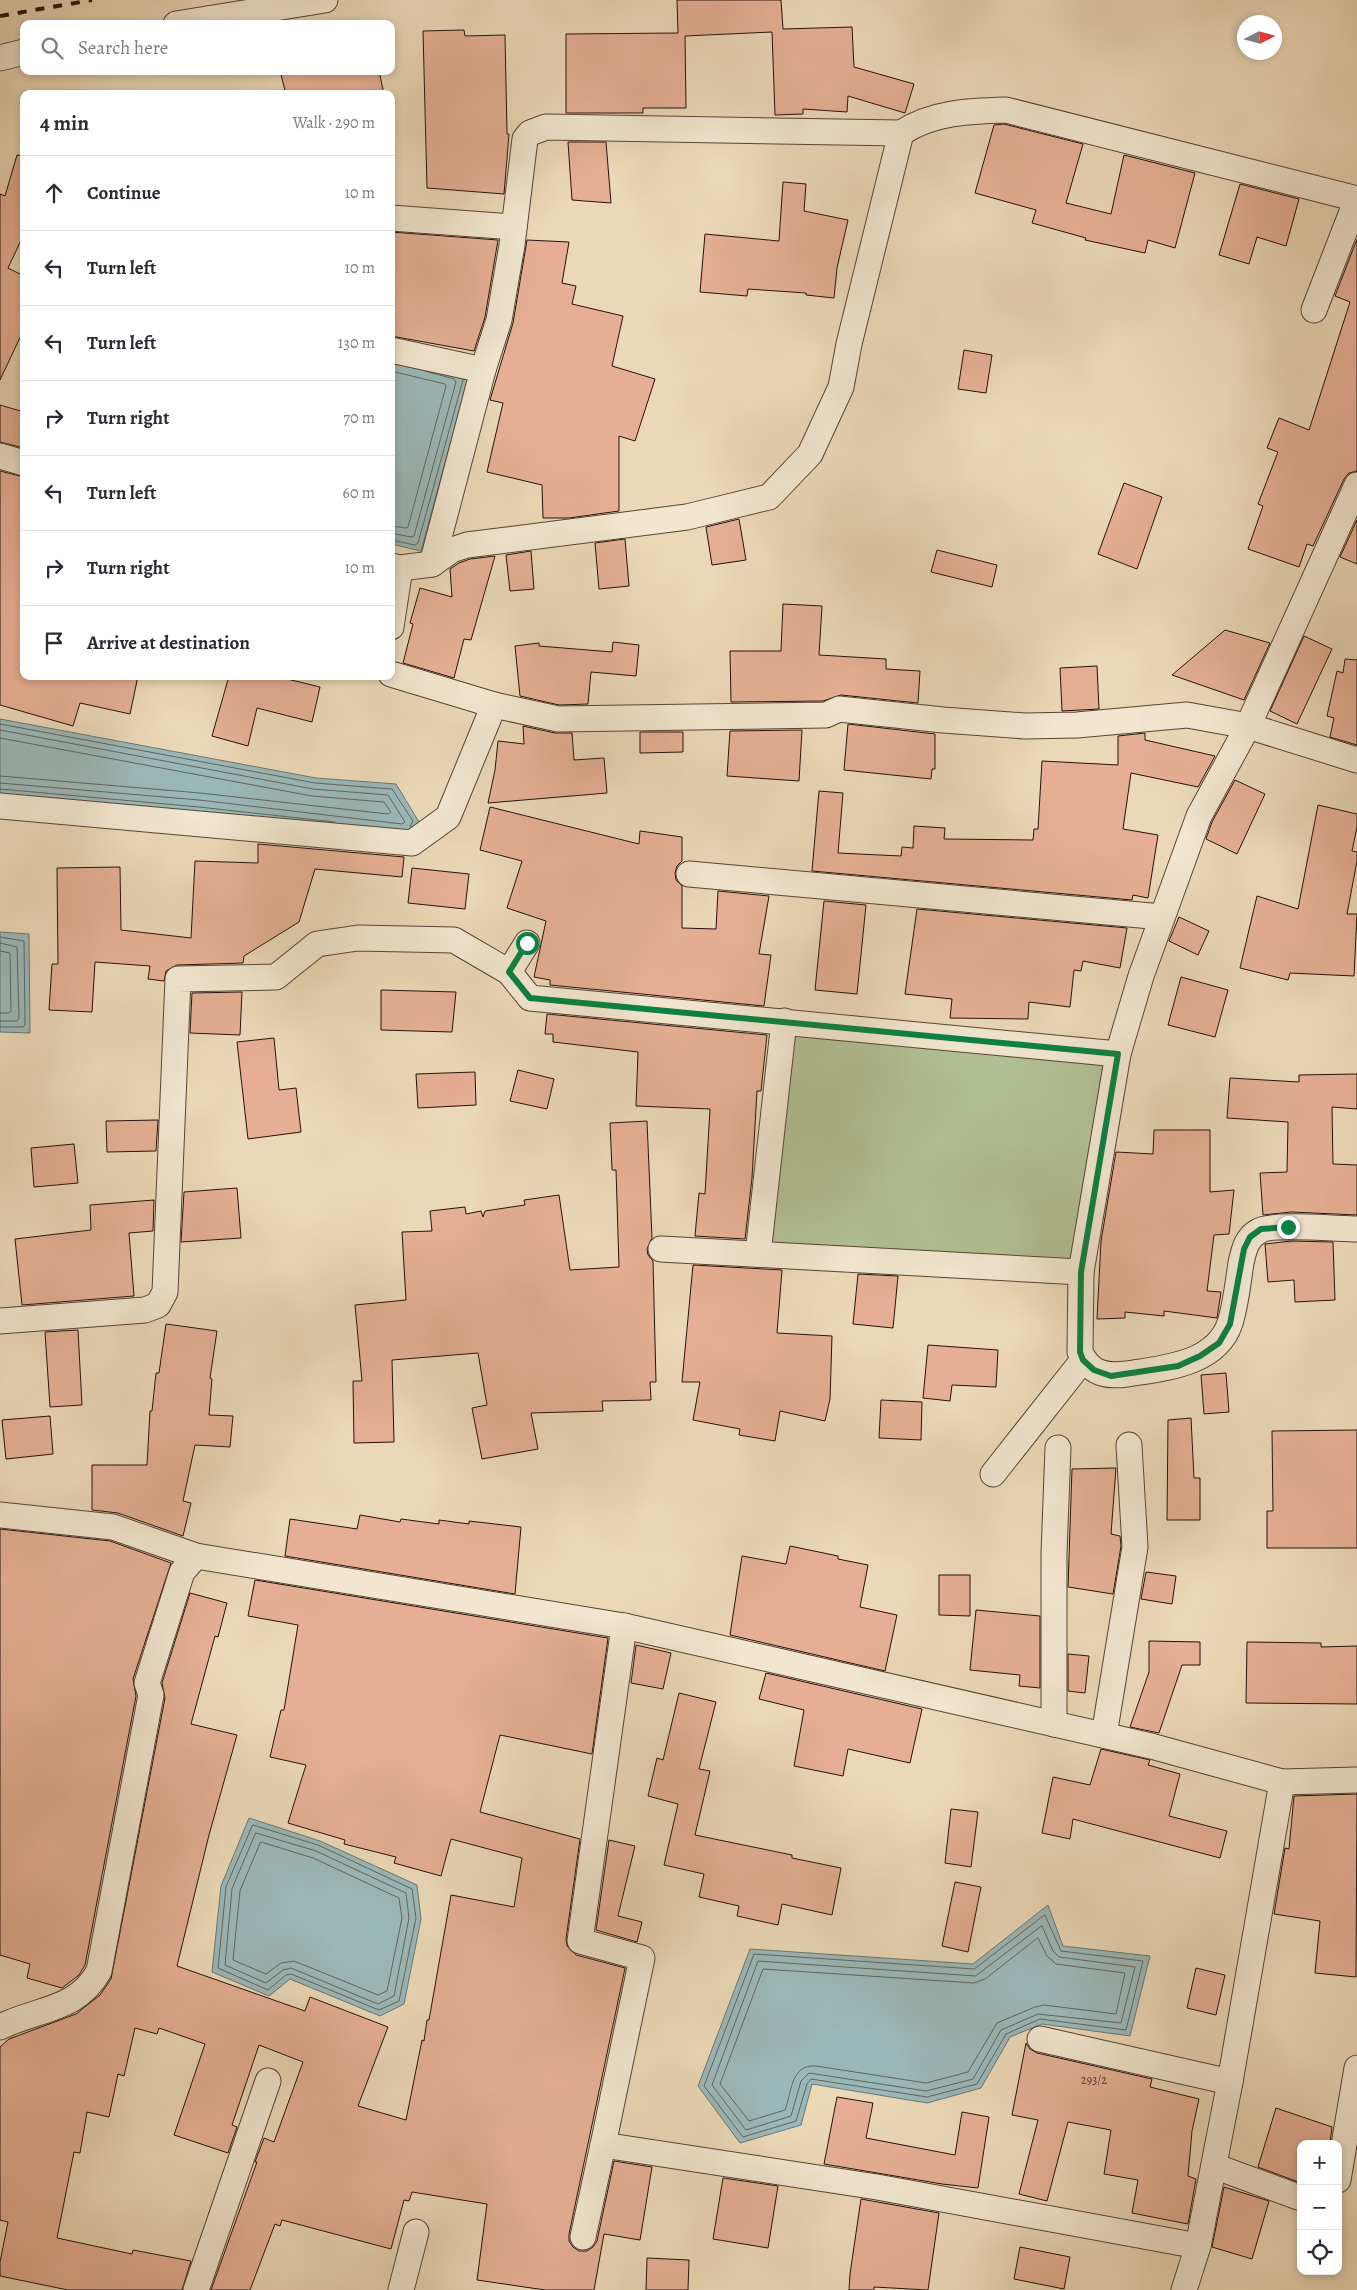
<!DOCTYPE html>
<meta charset="utf-8">
<style>
body{margin:0;font-family:Alegreya,serif;background:#f2f2f3;color:#2b2b33}
.controls{position:absolute;right:15px;bottom:15px;display:grid;overflow:hidden;border-radius:10px;box-shadow:0 2px 8px #0003}
.controls button{width:45px;height:45px;display:grid;place-items:center;padding:0;border:0;border-bottom:1px solid #e1e1e2;background:#fff;color:#2b2b33;font:25px sans-serif}
.compass{position:absolute;left:1237px;top:15px;width:45px;height:45px;border-radius:50%;background:#fff;box-shadow:0 2px 8px #0003;rotate:84deg}
.stop{position:absolute;width:15px;height:15px;margin:-11px;border:4px solid #0b8043;border-radius:50%;background:#fff}
.stop.end{background:#0b8043;border-color:#fff;box-shadow:0 1px 5px #0008}
.list{margin:0;padding:0;list-style:none}
h2{display:flex;justify-content:space-between;align-items:center;height:65px;margin:0;padding:0 20px;font-size:21px}
h2 small{font-size:16px;font-weight:400;color:#7c7c81}
.list li{display:grid;grid-template-columns:32px 1fr auto;gap:15px;align-items:center;box-sizing:border-box;height:75px;padding:0 20px;border-top:1px solid #e1e1e2}
.list b{display:block;font-size:19px;white-space:nowrap}
.list em{font-size:16px;font-style:normal;color:#7c7c81}
.icon{flex:none;width:28px;height:28px;fill:none;stroke:currentColor;stroke-width:2;stroke-linecap:round;stroke-linejoin:round}
.map{position:relative;flex:none;width:1357px;height:2290px;overflow:hidden}
.search{position:absolute;background:#fff;box-shadow:0 2px 8px #0003;left:20px;top:20px;width:375px;height:55px;display:flex;align-items:center;gap:12px;box-sizing:border-box;padding:0 18px;border-radius:10px;color:#7c7c81;font-size:19px}
.panel{position:absolute;background:#fff;box-shadow:0 2px 8px #0003;left:20px;top:90px;width:375px;height:590px;border-radius:10px}
.map>svg:first-child{display:block}
.green{fill:#b1c093;stroke:#6b684e}
.water{fill:#9bb8b8;stroke:#6c7572}
.lines{fill:none;stroke-linecap:round;stroke-linejoin:round}
.shore{stroke:#606460;stroke-width:1}
.building{fill:#e6af95;stroke:#251108}
.minor-casing{stroke:#564334;stroke-width:27}
.minor{stroke:#f2e6d0;stroke-width:25}
.rail{stroke:#251108;stroke-width:4;stroke-dasharray:9 9;stroke-linecap:butt}
.route{stroke:#0b8043;stroke-width:6}
.labels{text-anchor:middle;stroke-width:5;stroke-linejoin:round;paint-order:stroke}
.number-label{font-size:12px;fill:#55382b}
</style>
<div class="map">
<svg width="1357" height="2290" viewBox="0 0 1357 2290">
<rect width="100%" height="100%" fill="#ebd8b7"/>
<filter id="stains"><feTurbulence type="fractalNoise" baseFrequency=".004" numOctaves="4"/><feColorMatrix values="0 0 0 0 .2 0 0 0 0 .09 0 0 0 0 .02 0 0 0 .5 -.17"/></filter>
<radialGradient id="worn" r=".72"><stop offset=".6" stop-color="#630" stop-opacity="0"/><stop offset="1" stop-color="#630" stop-opacity=".3"/></radialGradient>
<polygon class="green" points="784,1021 1109,1059 1076,1268 758,1254"/>
<g class="water">
<polygon points="391,351 470,371 421,551 391,544"/>
<polygon points="0,719 316,778 396,784 419,822 411,836 0,794"/>
<polygon points="0,932 29,934 30,1033 0,1032"/>
<polygon points="249,1818 320,1841 417,1885 421,1919 404,2004 380,2016 290,1979 269,1996 212,1972 221,1886"/>
<polygon points="1048,1905 1063,1946 1150,1956 1130,2036 1042,2024 1010,2037 981,2088 927,2103 812,2084 801,2125 740,2143 698,2086 750,1949 973,1964"/>
</g>
<g class="lines">
<g class="shore">
<polyline points="391,371 445,384 446,386 408,527 406,528 391,526"/>
<polyline points="391,533 411,537 414,536 456,382 454,379 425,371"/>
<polyline points="391,540 415,545 418,543 463,380"/>
<polyline points="0,724 315,783 392,789 413,821 410,827"/>
<polyline points="0,730 313,789 388,795 405,822 402,824 199,800 0,783"/>
<polyline points="0,738 312,796 384,802 391,812 388,814 200,793 0,776"/>
<polyline points="0,789 199,807 335,822"/>
<polyline points="0,937 24,941 25,1025 23,1027 0,1027"/>
<polyline points="0,943 17,947 19,1018 17,1021 0,1021"/>
<polyline points="0,951 10,953 11,1011 9,1013 0,1013"/>
<polygon points="253,1825 318,1845 412,1889 416,1918 399,2001 379,2010 291,1974 286,1975 268,1990 218,1968 226,1887"/>
<polygon points="256,1833 316,1851 406,1893 409,1918 394,1996 378,2004 291,1968 283,1970 266,1983 225,1965 232,1889"/>
<polygon points="261,1842 313,1858 399,1898 402,1918 387,1991 378,1995 294,1961 281,1963 266,1974 233,1960 240,1891"/>
<polygon points="1045,1915 1061,1951 1143,1961 1126,2030 1040,2019 1006,2034 977,2084 927,2097 811,2079 807,2084 796,2121 743,2137 704,2086 754,1954 974,1969"/>
<polygon points="1042,1926 1053,1951 1059,1957 1135,1967 1121,2023 1038,2014 1001,2030 973,2079 926,2091 809,2073 801,2081 791,2116 746,2130 712,2085 758,1961 975,1976"/>
<path d="M1038,1938L1047,1956L1056,1964L1125,1973L1116,2014L1044,2005L1035,2007L997,2023L968,2072L926,2083L816,2066C790,2064 792,2093 785,2110L749,2121L720,2084L763,1969L974,1983L985,1979Z"/>
</g>
</g>
<g class="building">
<polygon points="677,0 781,0 783,29 852,27 854,67 914,84 905,113 848,96 847,112 803,109 803,114 775,115 772,32 685,36 686,108 643,108 643,113 566,113 566,34 678,33"/>
<polygon points="464,30 465,36 505,35 507,134 509,134 504,194 427,188 423,31"/>
<polygon points="280,71 379,71 384,94 286,94"/>
<polygon points="1004,124 1083,144 1066,203 1111,214 1124,155 1195,173 1175,248 1148,240 1145,253 1085,240 1086,238 1032,223 1036,210 975,193 994,125"/>
<polygon points="568,142 606,142 611,203 572,200"/>
<polygon points="17,155 24,156 24,234 8,268 24,276 24,329 0,380 0,194 5,196"/>
<polygon points="783,182 806,184 804,211 848,220 837,268 834,298 806,295 806,293 748,289 747,296 700,292 705,234 779,241"/>
<polygon points="1240,184 1299,199 1286,246 1257,237 1249,264 1219,255"/>
<polygon points="391,232 498,240 485,317 474,351 391,336"/>
<polygon points="1357,239 1357,471 1349,473 1344,479 1313,546 1307,544 1299,567 1248,549 1263,506 1258,504 1278,452 1267,448 1279,418 1309,430 1350,302 1335,296"/>
<polygon points="527,240 569,242 562,283 576,286 572,304 623,316 612,366 655,379 635,441 619,436 619,511 569,518 543,518 542,485 487,472 503,403 490,400 513,323"/>
<polygon points="964,350 992,355 986,393 958,389"/>
<polygon points="0,405 24,412 24,448 0,442"/>
<polygon points="0,471 24,477 24,676 138,676 130,714 80,703 73,726 0,705"/>
<polygon points="1124,483 1162,497 1137,569 1098,554"/>
<polygon points="739,519 746,560 712,565 706,527"/>
<polygon points="1357,520 1357,564 1340,557"/>
<polygon points="625,539 629,586 599,589 595,543"/>
<polygon points="937,550 997,565 992,587 931,572"/>
<polygon points="531,551 534,589 510,591 506,555"/>
<polygon points="495,556 471,640 464,639 454,678 403,663 413,624 410,623 420,588 452,597 450,569 459,563 470,559"/>
<polygon points="783,604 822,606 819,655 886,659 886,669 920,671 918,703 841,695 823,701 731,702 730,651 781,651"/>
<polygon points="1225,630 1270,643 1244,700 1172,675"/>
<polygon points="1304,636 1332,649 1297,724 1270,711"/>
<polygon points="613,642 639,645 636,676 591,672 588,704 559,705 520,696 515,646 539,643 539,646 612,652"/>
<polygon points="1345,659 1357,660 1357,745 1330,737 1334,718 1327,716 1337,671 1343,673"/>
<polygon points="1097,666 1099,709 1062,711 1060,668"/>
<polygon points="229,676 275,676 320,687 312,722 257,708 248,746 212,736"/>
<polygon points="848,724 935,734 935,769 932,769 931,779 844,770"/>
<polygon points="523,726 555,733 572,733 574,760 604,758 607,793 488,803 495,770 498,741 524,744"/>
<polygon points="802,730 799,781 727,776 730,731"/>
<polygon points="640,732 683,732 683,752 640,753"/>
<polygon points="1145,733 1145,740 1215,756 1198,787 1131,773 1123,829 1158,835 1148,898 1133,895 1132,900 812,871 819,791 843,793 838,853 901,856 902,847 913,848 914,826 945,828 944,839 1033,840 1034,829 1038,829 1042,761 1118,765 1118,736"/>
<polygon points="1235,780 1265,794 1237,854 1206,839 1212,822"/>
<polygon points="1318,805 1357,814 1357,827 1352,851 1357,852 1357,861 1347,914 1357,914 1354,976 1290,973 1288,980 1240,968 1257,896 1298,909"/>
<polygon points="490,807 639,844 640,831 682,837 682,861 677,866 675,873 676,880 682,886 682,928 716,929 718,891 769,896 759,954 771,955 764,1006 550,985 550,980 534,977 546,921 507,908 522,861 480,850"/>
<polygon points="258,844 404,857 402,877 315,869 299,922 244,956 243,963 177,965 166,971 164,981 148,979 150,966 95,962 92,1012 49,1010 52,964 58,964 57,868 120,867 121,930 191,938 195,861 258,863"/>
<polygon points="412,868 469,874 465,909 408,903"/>
<polygon points="824,901 866,905 857,994 815,990"/>
<polygon points="917,909 1127,928 1120,968 1083,961 1081,971 1074,970 1070,1007 1029,1002 1028,1019 950,1018 952,999 905,994"/>
<polygon points="1179,917 1209,931 1198,955 1169,941"/>
<polygon points="1181,977 1228,990 1215,1037 1168,1025"/>
<polygon points="381,990 456,992 452,1032 381,1030"/>
<polygon points="242,992 240,1035 190,1033 192,993"/>
<polygon points="547,1014 767,1035 761,1091 757,1091 752,1178 745,1239 695,1236 699,1193 705,1194 710,1109 636,1106 638,1052 553,1042 553,1034 545,1034"/>
<polygon points="274,1038 279,1090 296,1088 301,1132 248,1139 237,1042"/>
<polygon points="518,1070 554,1079 547,1109 510,1101"/>
<polygon points="475,1072 476,1105 418,1108 416,1074"/>
<polygon points="1357,1074 1357,1109 1332,1107 1333,1164 1357,1165 1357,1215 1291,1212 1263,1215 1260,1173 1287,1172 1288,1122 1227,1118 1230,1078 1299,1082 1299,1075"/>
<polygon points="158,1120 156,1151 107,1152 106,1121"/>
<polygon points="647,1121 652,1238 647,1249 648,1255 653,1261 656,1382 650,1382 651,1400 602,1401 603,1411 531,1413 538,1449 482,1459 472,1408 487,1405 478,1353 392,1360 394,1442 354,1443 353,1381 362,1381 355,1305 406,1300 402,1232 432,1231 430,1211 465,1207 466,1214 481,1211 483,1217 485,1211 525,1205 524,1200 559,1195 570,1270 619,1267 616,1170 612,1170 610,1123"/>
<polygon points="1154,1130 1210,1130 1210,1192 1234,1190 1229,1234 1214,1235 1207,1291 1221,1292 1217,1318 1164,1311 1164,1316 1125,1312 1125,1318 1097,1319 1101,1241 1116,1152 1153,1154"/>
<polygon points="74,1144 78,1183 34,1187 31,1148"/>
<polygon points="237,1188 241,1238 181,1242 184,1192"/>
<polygon points="154,1200 153,1231 129,1233 134,1296 22,1305 15,1239 91,1230 90,1205"/>
<polygon points="1291,1241 1333,1242 1335,1300 1295,1302 1294,1280 1268,1282 1265,1244"/>
<polygon points="693,1265 782,1270 777,1333 832,1336 830,1399 825,1421 780,1411 775,1441 739,1435 740,1429 693,1420 700,1382 682,1382"/>
<polygon points="858,1274 898,1276 893,1328 853,1324"/>
<polygon points="166,1324 217,1331 210,1378 212,1379 209,1415 233,1416 230,1447 195,1445 183,1501 191,1503 183,1536 118,1513 92,1510 92,1465 147,1465 150,1411 152,1411 156,1373 159,1373"/>
<polygon points="78,1330 82,1405 50,1407 45,1332"/>
<polygon points="928,1345 998,1350 996,1387 952,1385 950,1401 923,1398"/>
<polygon points="1226,1373 1229,1412 1204,1414 1201,1375"/>
<polygon points="881,1400 922,1402 921,1440 879,1438"/>
<polygon points="50,1416 53,1454 6,1459 2,1420"/>
<polygon points="1191,1418 1194,1478 1200,1478 1200,1520 1167,1520 1168,1420"/>
<polygon points="1357,1430 1357,1548 1267,1548 1267,1511 1273,1511 1272,1431"/>
<polygon points="1116,1468 1111,1534 1120,1536 1121,1546 1113,1594 1068,1587 1072,1469"/>
<polygon points="360,1515 400,1522 401,1519 439,1524 439,1520 469,1524 469,1521 521,1527 515,1594 285,1556 290,1519 357,1529"/>
<polygon points="0,1529 110,1541 171,1563 133,1679 136,1696 85,1965 79,1975 62,1988 27,1978 30,1964 0,1955"/>
<polygon points="790,1546 838,1556 838,1559 868,1565 860,1607 897,1615 885,1671 730,1635 742,1556 786,1564"/>
<polygon points="1146,1572 1176,1576 1172,1604 1141,1599"/>
<polygon points="939,1575 970,1575 970,1616 939,1615"/>
<polygon points="255,1580 608,1638 592,1754 500,1735 480,1812 580,1839 566,1939 567,1946 576,1955 625,1968 569,2234 569,2241 573,2247 579,2251 587,2251 593,2247 597,2241 614,2161 652,2167 640,2240 604,2234 594,2290 545,2290 477,2280 487,2204 412,2192 409,2201 404,2200 391,2249 282,2220 280,2226 275,2224 250,2290 211,2290 257,2162 255,2162 264,2138 274,2142 303,2062 259,2045 232,2125 237,2127 228,2153 174,2135 205,2044 159,2028 157,2034 135,2028 124,2076 118,2074 109,2117 87,2112 80,2153 74,2152 57,2238 132,2254 133,2250 191,2261 182,2290 68,2290 0,2276 0,2262 8,2222 0,2220 0,2047 9,2039 76,2014 100,1995 111,1979 165,1698 162,1683 190,1593 227,1603 218,1637 215,1636 191,1724 237,1735 209,1835 177,1966 305,2011 310,1997 388,2027 358,2106 406,2120 422,2040 424,2041 427,2020 429,2020 451,1895 514,1907 522,1858 451,1839 441,1876 394,1863 396,1857 344,1844 345,1840 288,1823 306,1765 270,1757 281,1710 284,1710 298,1625 248,1616"/>
<polygon points="976,1610 1040,1616 1040,1688 1019,1686 1020,1675 970,1670"/>
<polygon points="1149,1641 1200,1642 1200,1665 1182,1665 1159,1733 1130,1727 1149,1672"/>
<polygon points="1247,1642 1321,1643 1321,1647 1357,1646 1357,1704 1246,1703"/>
<polygon points="636,1645 671,1653 663,1689 631,1683"/>
<polygon points="1068,1654 1089,1656 1085,1693 1068,1691"/>
<polygon points="766,1673 922,1709 910,1763 848,1749 843,1776 794,1766 804,1710 759,1699"/>
<polygon points="679,1693 716,1702 699,1769 710,1771 695,1835 792,1855 792,1858 841,1868 832,1915 782,1904 778,1925 737,1916 739,1906 699,1897 704,1874 664,1865 678,1804 648,1796 657,1758 663,1760"/>
<polygon points="1101,1749 1150,1760 1148,1765 1180,1774 1169,1816 1227,1831 1220,1858 1073,1819 1070,1839 1042,1833 1053,1777 1090,1785"/>
<polygon points="1357,1794 1356,1977 1315,1973 1320,1921 1274,1914 1285,1848 1289,1849 1294,1796"/>
<polygon points="951,1809 978,1812 971,1867 945,1863"/>
<polygon points="609,1840 635,1846 618,1916 642,1922 637,1942 596,1930"/>
<polygon points="955,1882 981,1887 968,1952 942,1946"/>
<polygon points="1196,1968 1225,1975 1216,2015 1187,2008"/>
<polygon points="1026,2043 1030,2049 1037,2053 1152,2079 1150,2087 1199,2099 1192,2131 1188,2176 1196,2179 1188,2224 1132,2213 1138,2180 1104,2174 1111,2130 1068,2122 1047,2201 1019,2194 1038,2120 1012,2115"/>
<polygon points="837,2097 873,2103 866,2138 955,2155 962,2112 989,2117 978,2188 942,2184 824,2164"/>
<polygon points="1276,2108 1332,2127 1330,2144 1301,2144 1301,2183 1258,2167"/>
<polygon points="723,2178 778,2186 768,2248 713,2239"/>
<polygon points="1224,2187 1269,2201 1252,2259 1212,2247"/>
<polygon points="861,2199 939,2213 928,2290 874,2287 874,2290 849,2290 850,2274"/>
<polygon points="1020,2247 1070,2257 1064,2289 1014,2279"/>
<polygon points="647,2258 689,2260 688,2290 646,2290"/>
</g>
<g class="lines">
<g class="minor-casing">
<g id="minor">
<polyline points="176,24 325,0"/>
<polyline points="0,58 24,52"/>
<polyline points="391,218 514,227"/>
<polyline points="1314,310 1357,199"/>
<polyline points="391,350 483,370"/>
<polyline points="0,456 24,463"/>
<path d="M1357,485L1248,726L1199,816L1141,976L1118,1054L1081,1272L1080,1352C1090,1373 1105,1377 1127,1374C1163,1368 1216,1365 1230,1323C1236,1304 1238,1282 1241,1263C1244,1250 1246,1238 1259,1231C1271,1223 1339,1229 1357,1229"/>
<polyline points="432,564 483,370 499,320 512,245 525,139 530,133 546,127 901,133"/>
<path d="M391,566L400,568L432,564L452,550L467,545L687,517L769,497L810,454L841,387L849,344L901,133C933,112 969,111 1006,110L1357,199"/>
<polyline points="391,627 400,568"/>
<polyline points="391,674 494,705"/>
<polyline points="0,806 412,843 448,817 494,705 558,719 826,715 839,709 943,720 1025,726 1077,725 1187,715 1248,726 1357,760"/>
<polyline points="689,874 1162,917"/>
<polyline points="527,943 509,972 530,998 1118,1054"/>
<polyline points="661,1249 1081,1272"/>
<polyline points="758,1254 784,1021"/>
<polyline points="0,1321 145,1310 158,1305 165,1292 178,979 276,977 317,944 358,938 454,940 509,972"/>
<polyline points="993,1474 1083,1360"/>
<polyline points="0,1515 113,1527 196,1556 624,1626 1151,1746 1282,1782"/>
<polyline points="624,1626 580,1941 642,1958 603,2145 877,2187 1198,2246"/>
<polyline points="1054,1724 1054,1554 1058,1448"/>
<polyline points="1104,1735 1135,1547 1129,1445"/>
<path d="M0,2027C38,2008 77,2011 99,1971L151,1695L147,1683L182,1572L196,1556"/>
<polyline points="1040,2039 1230,2082"/>
<polyline points="1214,2166 1301,2198"/>
<polyline points="1338,2180 1357,2068"/>
<polyline points="583,2237 603,2145"/>
<polyline points="196,2290 268,2081"/>
<polyline points="401,2290 416,2232"/>
<polyline points="1184,2290 1198,2246 1230,2082 1282,1782 1357,1780"/>
</g>
</g>
<use href="#minor" class="minor"/>
<polyline class="rail" points="0,16 92,0"/>
</g>
<g class="lines">
<polyline class="route" points="527,943 509,972 530,998 1118,1054 1081,1272 1080,1352 1083,1360 1094,1370 1111,1376 1178,1366 1200,1356 1219,1343 1230,1324 1244,1249 1250,1237 1261,1229 1288,1227"/>
</g>
<g class="labels">
<g class="number-label">
<text x="1094" y="2084">293/2</text>
</g>
</g>
<rect width="100%" height="100%" filter="url(#stains)"/>
<rect width="100%" height="100%" fill="url(#worn)"/>
</svg>
<div class="controls">
<button>+</button>
<button>−</button>
<button><svg class="icon" aria-label="locate" viewBox="0 0 24 24"><circle cx="12" cy="12" r="6"/><path d="M12 2v4M12 18v4M2 12h4M18 12h4"/></svg></button>
</div>
<svg class="compass" viewBox="-18 -18 36 36"><path d="M0-13l5 13h-10z" fill="#e53935"/><path d="M0 13l5-13h-10z" fill="#7c7c81"/></svg>
<div class="stop" style="left:527px;top:943px"></div>
<div class="stop end" style="left:1288px;top:1227px"></div>
<div class="search"><svg class="icon" aria-label="search" viewBox="0 0 24 24"><circle cx="10" cy="10" r="6"/><path d="M15 15l6 6"/></svg>Search here</div>
<section class="panel">
<h2>4 min<small>Walk · 290 m</small></h2>
<ul class="list">
<li><svg class="icon" aria-label="ahead" viewBox="0 0 24 24"><path d="M12 20V5M6 11l6-6 6 6"/></svg><div><b>Continue</b></div><em>10 m</em></li>
<li><svg class="icon" aria-label="left" viewBox="0 0 24 24"><path d="M17 20v-9H6M10 6l-5 5 5 5"/></svg><div><b>Turn left</b></div><em>10 m</em></li>
<li><svg class="icon" aria-label="left" viewBox="0 0 24 24"><path d="M17 20v-9H6M10 6l-5 5 5 5"/></svg><div><b>Turn left</b></div><em>130 m</em></li>
<li><svg class="icon" aria-label="right" viewBox="0 0 24 24"><path d="M7 20v-9h11M14 6l5 5-5 5"/></svg><div><b>Turn right</b></div><em>70 m</em></li>
<li><svg class="icon" aria-label="left" viewBox="0 0 24 24"><path d="M17 20v-9H6M10 6l-5 5 5 5"/></svg><div><b>Turn left</b></div><em>60 m</em></li>
<li><svg class="icon" aria-label="right" viewBox="0 0 24 24"><path d="M7 20v-9h11M14 6l5 5-5 5"/></svg><div><b>Turn right</b></div><em>10 m</em></li>
<li><svg class="icon" aria-label="arrive" viewBox="0 0 24 24"><path d="M6 21V4h12l-3 4 3 4H6"/></svg><div><b>Arrive at destination</b></div></li>
</ul>
</section>
</div>
